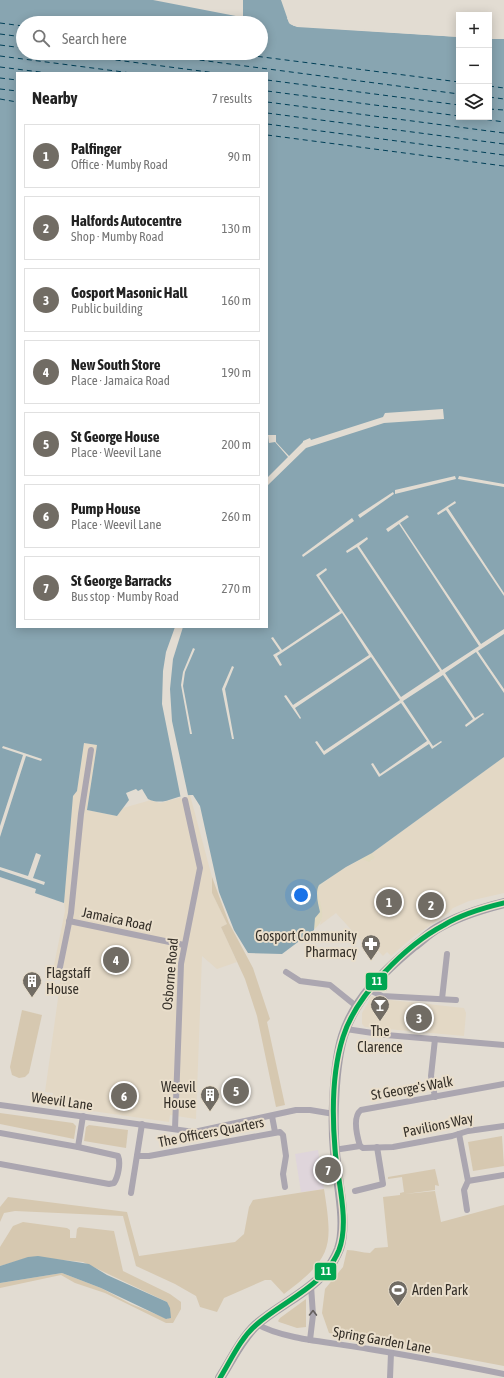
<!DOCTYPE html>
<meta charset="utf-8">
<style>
body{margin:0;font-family:"Asap Condensed",sans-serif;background:#f2f2f2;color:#222}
.controls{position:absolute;right:12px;top:12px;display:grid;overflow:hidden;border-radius:0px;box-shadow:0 2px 10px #0003}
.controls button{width:36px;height:36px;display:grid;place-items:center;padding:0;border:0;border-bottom:1px solid #e0e0e0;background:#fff;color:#222;font:20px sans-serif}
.you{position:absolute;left:301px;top:895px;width:14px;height:14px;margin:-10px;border:3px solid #fff;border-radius:50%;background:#1a73e8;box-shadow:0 0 0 6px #1a73e833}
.badge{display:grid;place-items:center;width:26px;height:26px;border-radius:50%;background:#716c64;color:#fff;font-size:13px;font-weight:700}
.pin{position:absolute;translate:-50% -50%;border:2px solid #fff;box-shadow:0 1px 4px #0006}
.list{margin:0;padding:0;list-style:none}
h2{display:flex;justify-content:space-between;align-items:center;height:52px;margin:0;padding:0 16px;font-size:17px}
h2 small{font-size:13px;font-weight:400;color:#767676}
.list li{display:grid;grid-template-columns:26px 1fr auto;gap:12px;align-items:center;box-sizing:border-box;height:64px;margin:0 8px 8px;padding:0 8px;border:1px solid #e0e0e0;border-radius:0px}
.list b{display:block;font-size:15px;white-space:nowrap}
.list p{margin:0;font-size:13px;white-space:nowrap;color:#767676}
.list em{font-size:13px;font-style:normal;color:#767676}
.icon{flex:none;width:22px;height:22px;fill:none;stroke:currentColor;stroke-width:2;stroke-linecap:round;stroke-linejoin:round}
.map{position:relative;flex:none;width:504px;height:1378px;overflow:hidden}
.search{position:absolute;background:#fff;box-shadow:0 2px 10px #0003;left:16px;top:16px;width:252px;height:44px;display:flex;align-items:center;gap:10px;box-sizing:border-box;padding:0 14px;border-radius:22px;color:#767676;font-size:15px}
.panel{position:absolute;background:#fff;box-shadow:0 2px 10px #0003;left:16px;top:72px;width:252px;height:556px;border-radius:0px}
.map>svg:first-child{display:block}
.built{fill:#e3d8c5}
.education{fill:#dfd5db}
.green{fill:#d6c8b0}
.sand{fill:#e0d9c0}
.water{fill:#88a5b1;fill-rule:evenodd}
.pier{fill:#e2dcd2}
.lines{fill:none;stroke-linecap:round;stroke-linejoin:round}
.ferry{stroke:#003f57;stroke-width:1;stroke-dasharray:5 4;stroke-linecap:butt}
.street{stroke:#aba6b0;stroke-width:6}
.primary{stroke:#a49fa8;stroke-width:10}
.bus-1-casing{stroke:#e9decb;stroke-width:8}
.bus-1{stroke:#00a651;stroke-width:5}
.oneway{stroke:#645f5e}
.labels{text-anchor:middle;stroke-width:4;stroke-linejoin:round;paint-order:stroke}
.street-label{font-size:14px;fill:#342f28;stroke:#e9decb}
.poi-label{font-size:14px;fill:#342f28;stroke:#e9decb;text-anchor:end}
.line-badge{stroke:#e9decb;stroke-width:1.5}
.badge-label{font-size:11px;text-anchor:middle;font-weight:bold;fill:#fff}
</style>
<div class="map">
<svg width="504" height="1378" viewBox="0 0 504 1378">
<rect width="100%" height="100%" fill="#e2dcd2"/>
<g class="built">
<polygon points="84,743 97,745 87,810 117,816 123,808 151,800 160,803 190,795 212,877 212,893 227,924 221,927 237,962 217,969 202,956 196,1119 170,1115 169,1122 50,1105 53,1093 45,1092 61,977 52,975 65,911 64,903 70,819 73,795 77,791"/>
<polygon points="504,757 504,893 469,901 453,908 448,913 413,937 391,956 387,952 383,956 373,945 369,949 336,913 320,925 322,915 318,890 321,885 339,871 358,861 362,859 371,861 375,858 372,853"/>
<polygon points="372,996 381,999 464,1008 466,1013 464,1036 365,1027 362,1024 362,1013 369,1001 370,997"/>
</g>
<polygon class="education" points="318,1150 324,1189 301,1192 295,1154"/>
<g class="green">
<polygon points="212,877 229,923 253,968 270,1019 267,1022 285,1105 276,1107 257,1016 245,979 221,927 227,924 212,893"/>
<polygon points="22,1010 42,1015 29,1073 25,1077 19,1078 12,1075 10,1067"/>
<polygon points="0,1113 73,1123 76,1126 74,1139 0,1124"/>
<polygon points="89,1125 128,1130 126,1148 84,1141 86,1127"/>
<polygon points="502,1136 504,1166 473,1171 468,1142"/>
<path d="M435,1169L439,1186L435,1185V1190L405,1194L435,1191L441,1222L504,1205V1366L329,1333L322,1313L325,1289L343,1267L347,1250C356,1250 362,1253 370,1253L375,1248L388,1247L383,1197L400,1195V1193L404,1192L402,1177L388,1179V1177Z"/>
<path d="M324,1189C333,1247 333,1257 284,1294L271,1280H265L224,1298L217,1312L200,1307L196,1296L175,1284L136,1266L123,1216L15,1211L4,1213L0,1222V1207L8,1197L127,1212L139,1256L235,1242L244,1234L249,1207L253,1200Z"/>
<polygon points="23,1222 67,1228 70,1230 70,1238 76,1238 77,1229 79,1227 114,1231 123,1271 170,1294 181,1302 181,1309 173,1323 166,1323 105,1293 75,1283 61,1275 0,1288 0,1283 62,1273 101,1288 131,1304 168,1319 167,1302 83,1262 31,1257 0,1266 0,1247 13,1226"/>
<polygon points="306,1299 306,1327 297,1328 279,1322 278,1321 280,1318"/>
</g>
<path class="sand" d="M367,853H372L375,858L369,862C366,861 364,859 360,860C352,862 321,881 319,888C318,891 319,894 319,897C323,915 326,921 310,933C309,923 315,922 317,913C320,905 315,897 317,889C319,879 357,857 367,853Z"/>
<g class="water">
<path d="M0,0H153L241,17L243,16V0H281L289,23L294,26L459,37V117H489V39H504V757L372,853L346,867L319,885C315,892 318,904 320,912L315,918L314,930L282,954L248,953L234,930L219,892L200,806L193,795C176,794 164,807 148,799L142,789L138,791L136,789L126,793L129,800L117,816L87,810L97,745L84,743L77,791L73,796L64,903L35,893L36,889L0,877ZM23,23H261V53H23ZM17,73H267V627H17Z"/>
<polygon points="38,1256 89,1264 107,1275 167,1302 170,1308 171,1318 166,1319 101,1288 62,1273 0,1283 0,1266 28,1257"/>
</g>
<g class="pier">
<polygon points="287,18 289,18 291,23 297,25 459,35 459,37 297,27 290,24"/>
<polygon points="443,409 444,419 384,423 306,448 267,486 267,478 288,457 275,442 269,443 268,435 276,435 276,442 289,456 303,442 303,441 310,438 311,440 383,417 385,413"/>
<polygon points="455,476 456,479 395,494 395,490"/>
<polygon points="459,476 504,484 504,487 458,479"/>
<polygon points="393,492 394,494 360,518 358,515"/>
<polygon points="455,501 456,503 448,508 504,593 504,596 446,510 438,515 437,513"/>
<polygon points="407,515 409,517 400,523 481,644 504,629 504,634 478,651 504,689 504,693 476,652 445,673 475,718 483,713 484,714 466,727 465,725 473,719 443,675 403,701 433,746 441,741 442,742 432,749 429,744 379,777 371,764 373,763 380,774 427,741 401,703 324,755 315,742 317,741 324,751 400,700 371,657 295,708 301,718 300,719 284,696 286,695 293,705 369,655 342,613 277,656 282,665 280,666 273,655 280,651 271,638 273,637 282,650 340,611 316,575 326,568 327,570 319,576 401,697 440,671 357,547 347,553 346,551 367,537 368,539 359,546 442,670 479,646 399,524 388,532 386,529"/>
<polygon points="352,518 354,521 303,557 302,555"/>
<polygon points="175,627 183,627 173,659 170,689 172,721 188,795 188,797 181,799 162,704 163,671 166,652"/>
<polygon points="193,648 195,649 185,672 183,686 192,734 190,734 181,685 183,672"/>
<polygon points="232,666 234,667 225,689 234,739 232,739 222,689"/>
<polygon points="3,746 42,759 41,761 26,756 0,837 0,826 23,755 2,748"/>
<polygon points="36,853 41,855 33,878 45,882 44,885 0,870 0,867 28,876"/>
</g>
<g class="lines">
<g class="ferry">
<polyline points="0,23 23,26"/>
<polyline points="0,34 23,37"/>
<polyline points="0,45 23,48"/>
<polyline points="62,53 216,73"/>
<polyline points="146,53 459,94"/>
<polyline points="231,53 459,82"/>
<polyline points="0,56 131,73"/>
<polyline points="0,67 48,73"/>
<polyline points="0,78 17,80"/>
<polyline points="267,80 459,105"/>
<polyline points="489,86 504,88"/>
<polyline points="0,89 17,91"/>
<polyline points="267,91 459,116"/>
<polyline points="489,97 504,99"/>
<polyline points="0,99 17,102"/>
<polyline points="267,102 504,133"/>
<polyline points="489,109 504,110"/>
<polyline points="267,113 504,144"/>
<polyline points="469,117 504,122"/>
<polyline points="267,124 504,155"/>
<polyline points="267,135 504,166"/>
</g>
<g class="street">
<polyline points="69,921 184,945"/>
<polyline points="59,972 71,913 81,814 91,750"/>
<polyline points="286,972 300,981 330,985 356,1006"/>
<polyline points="368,989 382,996 456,1000"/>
<polyline points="442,999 447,954"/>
<polyline points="346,1029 386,1035 504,1045"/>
<polyline points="435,1097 431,1076 435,1039"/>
<polyline points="0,1105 194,1132 296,1110 310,1110 334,1114"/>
<polyline points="272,1116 275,1132"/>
<polyline points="175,1129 181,964 200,868 185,800"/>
<polyline points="0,1133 78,1147 83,1116"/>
<polyline points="459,1134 468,1181 464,1190 467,1210"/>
<path d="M360,1146C357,1136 352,1117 361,1110L504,1084"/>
<polyline points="334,1150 360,1146 363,1148 393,1147 452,1136 468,1131 504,1126"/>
<polyline points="137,1156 149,1156 280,1132 283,1135 286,1156 283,1174 285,1187"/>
<path d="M0,1164L109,1184L114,1183C118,1177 121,1163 118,1156L78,1147"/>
<polyline points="468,1181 504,1175"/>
<polyline points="355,1191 383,1184 377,1147"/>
<polyline points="131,1193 142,1124"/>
<path d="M257,1324C283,1340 339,1343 369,1349C414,1356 459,1365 504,1374"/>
<polyline points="310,1340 313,1315 311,1286"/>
<polyline points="390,1378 391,1353"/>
</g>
<path class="primary" d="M220,1378C231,1361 241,1339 256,1325C284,1300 324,1288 339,1249C348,1223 337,1181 335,1152C332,1121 334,1065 343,1036C355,998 384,971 414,946C421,941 428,934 436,929C457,916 480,909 504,903"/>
<g class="bus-1-casing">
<path id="bus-1" d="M220,1378C231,1360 240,1339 256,1325C284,1300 324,1287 339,1250C350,1221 337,1179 335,1149C332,1113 332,1072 343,1037C356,995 406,945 444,925C462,914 483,908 504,903"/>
</g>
<use href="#bus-1" class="bus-1"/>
</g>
<defs><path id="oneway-chevron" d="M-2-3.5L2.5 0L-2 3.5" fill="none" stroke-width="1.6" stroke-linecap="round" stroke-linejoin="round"/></defs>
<use class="oneway" href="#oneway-chevron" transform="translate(313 1313) rotate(-89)"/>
<defs>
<g id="pharmacy-pin" transform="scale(1)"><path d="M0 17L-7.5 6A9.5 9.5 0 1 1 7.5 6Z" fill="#716c64" stroke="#e9decb"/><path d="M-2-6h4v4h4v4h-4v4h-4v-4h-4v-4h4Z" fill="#fff"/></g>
<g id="building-pin" transform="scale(1)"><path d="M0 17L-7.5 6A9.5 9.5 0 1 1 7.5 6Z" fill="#716c64" stroke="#e9decb"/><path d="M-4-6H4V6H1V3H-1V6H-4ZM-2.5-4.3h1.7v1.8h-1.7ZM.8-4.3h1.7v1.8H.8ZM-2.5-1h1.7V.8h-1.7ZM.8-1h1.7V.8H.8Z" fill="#fff"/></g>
<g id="bar-pin" transform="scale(1)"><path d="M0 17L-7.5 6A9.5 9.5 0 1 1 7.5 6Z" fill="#716c64" stroke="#e9decb"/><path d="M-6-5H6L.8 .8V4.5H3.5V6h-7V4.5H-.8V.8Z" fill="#fff"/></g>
<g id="stadium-pin" transform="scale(1)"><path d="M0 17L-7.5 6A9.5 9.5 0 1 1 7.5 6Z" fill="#716c64" stroke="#e9decb"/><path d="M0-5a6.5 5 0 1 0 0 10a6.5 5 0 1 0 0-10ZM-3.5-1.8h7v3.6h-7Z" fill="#fff"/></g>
</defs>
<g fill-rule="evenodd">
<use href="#pharmacy-pin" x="371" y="944"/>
<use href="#building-pin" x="32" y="981"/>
<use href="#bar-pin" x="380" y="1005"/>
<use href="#building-pin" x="210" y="1095"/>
<use href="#stadium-pin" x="398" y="1290"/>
</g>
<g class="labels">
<g class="street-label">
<text transform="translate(117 919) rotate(12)" y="5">Jamaica Road</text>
<text transform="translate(170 974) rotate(-85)" y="5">Osborne Road</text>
<text transform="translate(412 1088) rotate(-10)" y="5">St George's Walk</text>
<text transform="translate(62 1101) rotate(8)" y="5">Weevil Lane</text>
<text transform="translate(438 1125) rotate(-12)" y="5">Pavilions Way</text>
<text transform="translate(211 1132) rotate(-11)" y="5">The Officers Quarters</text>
<text transform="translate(382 1340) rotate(10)" y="5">Spring Garden Lane</text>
</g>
<g class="poi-label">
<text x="357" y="941">Gosport Community<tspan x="357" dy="16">Pharmacy</tspan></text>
<text x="46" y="978" text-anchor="start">Flagstaff<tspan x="46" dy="16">House</tspan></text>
<text x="380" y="1036" text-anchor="middle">The<tspan x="380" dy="16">Clarence</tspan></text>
<text x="196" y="1092">Weevil<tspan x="196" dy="16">House</tspan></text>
<text x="412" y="1295" text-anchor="start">Arden Park</text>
</g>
</g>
<g class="line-badge">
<rect x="365" y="972" width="23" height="19" rx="4" fill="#00a651"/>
<rect x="314" y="1262" width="23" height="19" rx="4" fill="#00a651"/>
</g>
<g class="badge-label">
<text x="377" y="985">11</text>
<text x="326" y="1275">11</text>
</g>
</svg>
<div class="controls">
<button>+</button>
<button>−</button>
<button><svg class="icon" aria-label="layers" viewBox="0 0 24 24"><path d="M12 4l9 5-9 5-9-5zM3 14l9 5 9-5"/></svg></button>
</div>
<div class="you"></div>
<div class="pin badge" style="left:389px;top:902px">1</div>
<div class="pin badge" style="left:431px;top:905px">2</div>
<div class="pin badge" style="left:419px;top:1018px">3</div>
<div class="pin badge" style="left:116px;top:960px">4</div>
<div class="pin badge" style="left:236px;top:1091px">5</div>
<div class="pin badge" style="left:124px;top:1096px">6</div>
<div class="pin badge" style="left:328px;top:1170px">7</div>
<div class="search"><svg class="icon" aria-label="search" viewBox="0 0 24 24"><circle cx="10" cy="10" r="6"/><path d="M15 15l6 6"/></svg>Search here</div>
<section class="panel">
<h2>Nearby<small>7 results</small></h2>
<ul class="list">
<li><span class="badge">1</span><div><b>Palfinger</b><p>Office · Mumby Road</p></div><em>90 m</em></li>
<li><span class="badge">2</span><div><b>Halfords Autocentre</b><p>Shop · Mumby Road</p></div><em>130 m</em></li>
<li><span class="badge">3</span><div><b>Gosport Masonic Hall</b><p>Public building</p></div><em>160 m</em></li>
<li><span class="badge">4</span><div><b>New South Store</b><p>Place · Jamaica Road</p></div><em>190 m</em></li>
<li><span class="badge">5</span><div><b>St George House</b><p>Place · Weevil Lane</p></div><em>200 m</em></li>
<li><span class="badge">6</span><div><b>Pump House</b><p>Place · Weevil Lane</p></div><em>260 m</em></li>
<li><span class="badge">7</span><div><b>St George Barracks</b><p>Bus stop · Mumby Road</p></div><em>270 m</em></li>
</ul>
</section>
</div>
